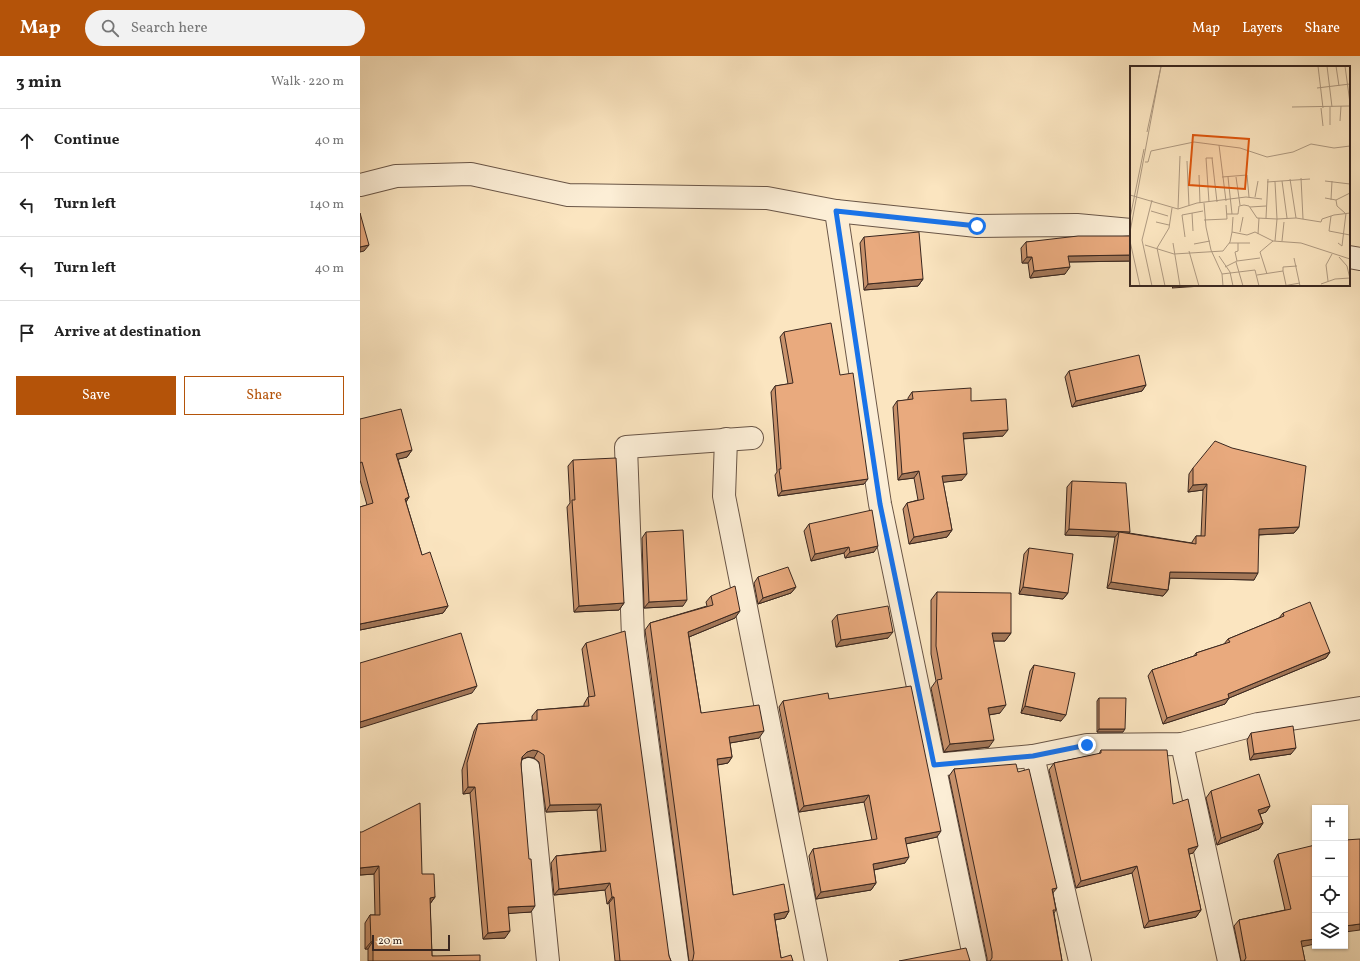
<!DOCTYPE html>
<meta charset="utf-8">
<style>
body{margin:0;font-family:Vollkorn,serif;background:#f2f2f2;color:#222}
.controls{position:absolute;right:12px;bottom:12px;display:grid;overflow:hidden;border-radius:0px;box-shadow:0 1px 3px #0004}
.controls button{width:36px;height:36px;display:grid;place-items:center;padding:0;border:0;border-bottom:1px solid #e0e0e0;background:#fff;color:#222;font:20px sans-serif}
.scale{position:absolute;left:12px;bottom:10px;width:78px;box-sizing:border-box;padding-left:4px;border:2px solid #3a271f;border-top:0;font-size:11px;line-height:14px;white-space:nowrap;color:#3a271f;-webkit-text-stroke:3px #fceed6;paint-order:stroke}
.stop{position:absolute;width:12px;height:12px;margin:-9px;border:3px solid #1a73e8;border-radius:50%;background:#fff}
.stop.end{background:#1a73e8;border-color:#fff;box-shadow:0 1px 4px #0008}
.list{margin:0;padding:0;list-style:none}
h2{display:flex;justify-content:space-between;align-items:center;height:52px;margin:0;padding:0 16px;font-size:17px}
h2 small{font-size:13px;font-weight:400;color:#767676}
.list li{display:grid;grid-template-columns:26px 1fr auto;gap:12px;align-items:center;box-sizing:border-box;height:64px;padding:0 16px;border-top:1px solid #e0e0e0}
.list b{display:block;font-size:15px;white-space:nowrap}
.list em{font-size:13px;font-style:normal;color:#767676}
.actions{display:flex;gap:8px;padding:12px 16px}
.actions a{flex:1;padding:9px 0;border:1px solid #b45309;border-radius:0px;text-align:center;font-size:14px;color:#b45309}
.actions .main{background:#b45309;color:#fff}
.icon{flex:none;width:22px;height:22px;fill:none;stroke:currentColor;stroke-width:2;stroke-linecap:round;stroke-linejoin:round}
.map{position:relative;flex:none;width:1000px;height:905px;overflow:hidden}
header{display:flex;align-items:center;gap:24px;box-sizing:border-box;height:56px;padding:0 20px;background:#b45309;color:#fff}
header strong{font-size:19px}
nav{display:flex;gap:22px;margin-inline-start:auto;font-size:14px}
.search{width:280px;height:36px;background:#f2f2f2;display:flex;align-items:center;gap:10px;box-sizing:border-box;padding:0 14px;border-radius:22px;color:#767676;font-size:15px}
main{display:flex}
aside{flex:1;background:#fff}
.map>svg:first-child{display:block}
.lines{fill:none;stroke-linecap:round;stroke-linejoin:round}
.minor-casing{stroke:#6a5647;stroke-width:24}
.tertiary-casing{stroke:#6a5647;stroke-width:24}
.minor{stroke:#fceed6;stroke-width:22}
.tertiary{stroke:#fceed6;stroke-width:22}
.wall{fill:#c8926c;stroke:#3a271f}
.shaded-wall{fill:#a37758;stroke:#3a271f}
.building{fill:#e9aa7e;stroke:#3a271f}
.route{stroke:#1a73e8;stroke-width:5}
.inset-river{fill:none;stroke:#9fbeb7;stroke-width:2}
.inset-road{fill:none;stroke:#ae9980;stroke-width:1}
.view{fill:#df560d;fill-opacity:0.15;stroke:#df560d;stroke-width:2}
.inset-edge{fill:none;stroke:#3a271f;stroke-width:2}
</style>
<header>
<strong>Map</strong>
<div class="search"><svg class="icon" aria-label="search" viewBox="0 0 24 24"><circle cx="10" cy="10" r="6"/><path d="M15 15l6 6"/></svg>Search here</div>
<nav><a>Map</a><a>Layers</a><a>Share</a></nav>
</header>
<main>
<aside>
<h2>3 min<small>Walk · 220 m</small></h2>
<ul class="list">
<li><svg class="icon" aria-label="ahead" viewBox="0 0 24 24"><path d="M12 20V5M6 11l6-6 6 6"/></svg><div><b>Continue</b></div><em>40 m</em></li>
<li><svg class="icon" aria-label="left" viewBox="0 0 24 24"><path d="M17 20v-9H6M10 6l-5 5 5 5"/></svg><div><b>Turn left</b></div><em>140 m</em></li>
<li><svg class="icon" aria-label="left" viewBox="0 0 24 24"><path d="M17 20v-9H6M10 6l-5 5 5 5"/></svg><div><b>Turn left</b></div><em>40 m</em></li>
<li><svg class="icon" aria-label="arrive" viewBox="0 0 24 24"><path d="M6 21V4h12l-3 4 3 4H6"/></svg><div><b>Arrive at destination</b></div></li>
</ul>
<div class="actions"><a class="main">Save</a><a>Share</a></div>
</aside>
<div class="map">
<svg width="1000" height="905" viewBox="0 0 1000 905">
<rect width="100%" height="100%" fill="#fbe5c0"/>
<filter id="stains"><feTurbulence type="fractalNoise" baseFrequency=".005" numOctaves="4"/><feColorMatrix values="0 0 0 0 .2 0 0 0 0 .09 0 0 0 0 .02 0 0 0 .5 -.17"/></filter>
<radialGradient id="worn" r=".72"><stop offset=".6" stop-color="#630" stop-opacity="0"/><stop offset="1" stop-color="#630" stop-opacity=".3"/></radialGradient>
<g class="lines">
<g class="minor-casing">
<g id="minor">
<polyline points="476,155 520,448 615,905"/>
<polyline points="366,383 364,440 456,905"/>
<polyline points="822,688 869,905"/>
<polyline points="673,700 720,905"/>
<polyline points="574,709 673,700 727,689 822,688 898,668 1000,652"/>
<polyline points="169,713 188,905"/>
<polyline points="317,905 273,581 266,391 392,382"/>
</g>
</g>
<g class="tertiary-casing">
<g id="tertiary">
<polyline points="0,129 36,120 111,118 208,139 407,142 476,155 617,170 717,169 771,174"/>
<polyline points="989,201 1000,203"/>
</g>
</g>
<use href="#minor" class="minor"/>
<use href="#tertiary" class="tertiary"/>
</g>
<g class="wall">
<polygon points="771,180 771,205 709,206 705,218 670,222 668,207 662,207 661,192 666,186"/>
<polygon points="504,181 563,223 558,230 504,234 500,187"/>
<polygon points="424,276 480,319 504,428 418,440 415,419 417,416 411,336 415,330 428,328 420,281"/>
<polygon points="709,315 786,329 782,335 712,351 705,321"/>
<polygon points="552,336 611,345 643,380 603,383 602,424 583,426 592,474 587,481 549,488 543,453 547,447 558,444 554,422 538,424 533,351 537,345 548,344 548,342"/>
<polygon points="0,363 52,394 47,401 38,403 49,441 46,446 62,499 88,550 83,557 0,574 0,451 7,449 0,424"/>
<polygon points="213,404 264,547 259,554 214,556 207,451 210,447 208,410"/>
<polygon points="833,412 939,471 934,477 899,479 894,524 810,522 808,534 803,540 747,532 755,481 705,479 707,431 712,425 770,476 769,477 832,487 832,486 836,480 841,480 843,434 828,436 829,418"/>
<polygon points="449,468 514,496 485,502 484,497 451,505 444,475"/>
<polygon points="286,476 323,550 284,552 282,482"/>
<polygon points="669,492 708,537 703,543 659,538 664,498"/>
<polygon points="398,521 436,531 431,537 398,548 394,527"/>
<polygon points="577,536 651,577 645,585 633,585 640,657 629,659 629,691 584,696 571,632 576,625 571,598 571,544"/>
<polygon points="351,540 375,562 329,581 341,657 399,682 370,687 372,701 368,707 357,709 373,839 429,855 425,862 415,864 421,902 433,905 329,905 285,574 290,567 347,550 346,546"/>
<polygon points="923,557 970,596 966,602 869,642 865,648 803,668 788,620 792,614 834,600 836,597 864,588 868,583 919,562"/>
<polygon points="477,559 528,582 476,591 472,565"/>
<polygon points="226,587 309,900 311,905 255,905 249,847 247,848 245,834 194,839 191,807 196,800 241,795 237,754 186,756 179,706 174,702 168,701 162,703 161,708 171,856 148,857 145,882 123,883 110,737 103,738 102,714 114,675 118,668 172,664 172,660 177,654 224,650 224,648 228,641 229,641 222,593"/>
<polygon points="674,609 701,665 661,657 670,615"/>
<polygon points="739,642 763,676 737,676 737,645"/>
<polygon points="469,643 577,781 546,788 545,807 514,814 516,827 511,834 456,843 449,800 453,793 512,784 504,746 439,756 419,651 423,645"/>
<polygon points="891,677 931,698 890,704 887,684"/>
<polygon points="741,694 813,748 833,797 829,798 841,854 836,861 784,872 772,817 716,832 689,714 694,707 739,698"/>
<polygon points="594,713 658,716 693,837 696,854 694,857 702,905 627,905 627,902 589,720"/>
<polygon points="851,735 910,750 906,756 900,758 903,767 899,773 857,789 846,742"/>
<polygon points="0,776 62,818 75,841 70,848 72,900 120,905 8,905 8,893 5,893 5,867 10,859 15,859 14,818 0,819"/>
<polygon points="918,798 942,891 945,905 881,905 874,870 879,864 925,854 914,805"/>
</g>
<g class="shaded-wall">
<polygon points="9,189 4,195 0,196 0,191"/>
<polygon points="771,199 771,205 704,206 708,200"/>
<polygon points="667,201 672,201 668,207 662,207"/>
<polygon points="710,211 705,218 670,222 674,215"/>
<polygon points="563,223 558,230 504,234 508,228"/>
<polygon points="815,229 856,229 812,232"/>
<polygon points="786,329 782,335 712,351 716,345"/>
<polygon points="648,374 643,380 598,383 603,377"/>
<polygon points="52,394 47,401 31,405 36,398"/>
<polygon points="559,415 554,422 538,424 542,418"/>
<polygon points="607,418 602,424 578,427 582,420"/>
<polygon points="508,423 504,428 418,440 422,435"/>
<polygon points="847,428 843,434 828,436 833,429"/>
<polygon points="49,441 44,449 45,443"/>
<polygon points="939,471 934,477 895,479 899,473"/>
<polygon points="709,473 770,476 766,482 759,476 755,481 705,479"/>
<polygon points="592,474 587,481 549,488 554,481"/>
<polygon points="518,490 514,496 485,502 490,496"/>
<polygon points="489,491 484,497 451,505 455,498"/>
<polygon points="810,516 898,517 894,524 806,522"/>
<polygon points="751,526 808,534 803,540 747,532"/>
<polygon points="436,531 431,537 398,548 403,542"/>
<polygon points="663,531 708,537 703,543 659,538"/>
<polygon points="327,544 323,550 284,552 289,546"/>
<polygon points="264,547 259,554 214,556 219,550"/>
<polygon points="88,550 83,557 0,574 0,568"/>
<polygon points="380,555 375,562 324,583 328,576"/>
<polygon points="533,576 528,582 476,591 481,584"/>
<polygon points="632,577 651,577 645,585 626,585"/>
<polygon points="970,596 966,602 869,642 865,648 803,668 807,662 868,638"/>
<polygon points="117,630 112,637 0,672 0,666"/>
<polygon points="646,649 640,657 622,660 628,652"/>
<polygon points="665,650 706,659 701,665 661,657"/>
<polygon points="739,673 765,673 763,676 737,676"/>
<polygon points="404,675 399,682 364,688 369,681"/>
<polygon points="634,684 629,691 584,696 590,688"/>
<polygon points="936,692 931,698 890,704 894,698"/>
<polygon points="173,694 178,695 174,702 168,701 162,703 162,701 167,696"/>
<polygon points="372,701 368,707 352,710 357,703"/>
<polygon points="108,731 115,731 110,737 103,738"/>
<polygon points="509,739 504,746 439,756 444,750"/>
<polygon points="241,748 237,754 186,756 190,749"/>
<polygon points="910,750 906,756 894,760 898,754"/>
<polygon points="903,767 899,773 857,789 861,782"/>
<polygon points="581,775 577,781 541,789 545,782"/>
<polygon points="838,790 833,797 823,800 828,793"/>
<polygon points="549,801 545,807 508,815 513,808"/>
<polygon points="19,810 14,818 0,819 0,812"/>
<polygon points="777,810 772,817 716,832 721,825"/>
<polygon points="250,827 245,834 194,839 199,833"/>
<polygon points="516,827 511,834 456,843 461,836"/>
<polygon points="697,832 692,838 692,833"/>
<polygon points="75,841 69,849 70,842"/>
<polygon points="252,841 254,841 249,847 247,848"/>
<polygon points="175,850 171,856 143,858 148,851"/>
<polygon points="841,854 836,861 784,872 789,865"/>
<polygon points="429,855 425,862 409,865 414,858"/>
<polygon points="1000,868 1000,874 985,876 985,870"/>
<polygon points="150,875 145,882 123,883 128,877"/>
<polygon points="955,883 955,888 936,892 941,885"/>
<polygon points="13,885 8,893 5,893 11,886"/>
</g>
<g class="building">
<polygon points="0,157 9,189 0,191"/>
<polygon points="559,176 563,223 508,228 504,181"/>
<polygon points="718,180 771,180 771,199 708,200 710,211 674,215 672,201 667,201 666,186"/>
<polygon points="471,267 480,319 493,317 508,423 422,435 419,413 421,413 415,330 433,327 424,276"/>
<polygon points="779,299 786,329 716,345 709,315"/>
<polygon points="611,332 611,345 646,343 648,374 603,377 607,418 582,420 592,474 554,481 547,447 564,443 559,415 542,418 537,345 553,343 552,336"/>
<polygon points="41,353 52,394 36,398 49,441 45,443 62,499 70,496 88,550 0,568 0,451 13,447 2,406 0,407 0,363"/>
<polygon points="855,385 872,392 946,410 939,471 899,473 898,517 810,516 808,534 751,526 759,476 836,488 836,480 845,480 847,428 833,429 833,412"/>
<polygon points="256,402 264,547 219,550 212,444 215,444 213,404"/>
<polygon points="712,425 766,427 770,476 709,473"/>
<polygon points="512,454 518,490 490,496 489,491 455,498 449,468"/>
<polygon points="323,474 327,544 289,546 286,476"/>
<polygon points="669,492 713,498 708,537 663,531"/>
<polygon points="428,511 436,531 403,542 398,521"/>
<polygon points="375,530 380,555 328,576 341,657 399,649 404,675 369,681 372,701 357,703 373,839 424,828 429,855 414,858 421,902 431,899 433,905 332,905 333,903 334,897 290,567 353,549 351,540"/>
<polygon points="577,536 651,537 651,577 632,577 646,649 628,652 634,684 590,688 577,624 582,623 576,590"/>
<polygon points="950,546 970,596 868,638 869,642 807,662 792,614 837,599 836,597 870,586 868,583 924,560 923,557"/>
<polygon points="528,550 533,576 481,584 477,559"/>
<polygon points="265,575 309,900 311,905 260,905 254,841 252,841 250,827 199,833 196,800 246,795 241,748 190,749 184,699 178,695 173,694 167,696 162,701 161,708 169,803 171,803 175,850 148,851 150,875 128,877 115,731 108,731 107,707 118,668 177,664 177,654 229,650 228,641 235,640 226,587"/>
<polygon points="101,577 117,630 0,666 0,607"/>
<polygon points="674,609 715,617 706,659 665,650"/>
<polygon points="551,630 581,775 545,782 549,801 513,808 516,827 461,836 453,793 517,783 509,739 444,750 423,645 468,637 469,643"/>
<polygon points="739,642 766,642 765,673 739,673"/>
<polygon points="933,670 936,692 894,698 891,677"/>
<polygon points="741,694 807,694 813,748 828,743 838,790 828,793 841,854 789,865 777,810 721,825 694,707 741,697"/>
<polygon points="656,708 658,716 669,713 697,832 692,833 696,854 693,854 702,905 630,905 632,902 632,896 594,713"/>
<polygon points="899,718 910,750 898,754 903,767 861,782 851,735"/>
<polygon points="60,747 62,818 74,818 75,841 70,842 72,900 120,899 120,905 13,905 13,885 11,886 10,859 20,859 19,810 0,812 0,776 2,776"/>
<polygon points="1000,783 1000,868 985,870 985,784"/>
<polygon points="955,789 955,883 941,885 945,905 884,905 886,902 879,864 931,853 918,798"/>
<polygon points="606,892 610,905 539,905"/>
</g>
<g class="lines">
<polyline class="route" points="617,170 476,155 520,448 574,709 673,700 727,689"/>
</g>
<g transform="translate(770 10)">
<rect width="220" height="220" fill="#fbe5c0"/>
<path class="inset-river" d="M54,0H74"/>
<path class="inset-road" d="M188,0L193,42M197,0L202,41M206,0L209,20M215,0L220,37M187,22L220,18M162,41L220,40M200,41V59M191,42L193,60M210,55L211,40M17,66L31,1M89,79L96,135M82,92L87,136M57,95L59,140M15,96H18L21,85L64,76L110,82L137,91L163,86L181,78L204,82L220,80M69,109L70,137M92,111L117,109L119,131M98,111L102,148M106,111L110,139M171,112L173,153M160,113L166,152M152,115L157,152M195,115L220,118M137,116L180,113M0,129L48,143L67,137L116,131L132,133M125,131L128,115M195,132L206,134L220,127M201,134L202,115M206,134L207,140L215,147M79,136L76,92H83M74,137L76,161L81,184L92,208L93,220M120,141L136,140M48,143L50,90M21,145L38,150M62,147L63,165M97,148H108L109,140L114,139L119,140L127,152L147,153L145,116M201,150L199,165L220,169M0,152L14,83M136,152L138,113M74,154L97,153L96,139M26,156L39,159M0,166L31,0M102,166L103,151M110,166L113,151M128,168L129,152M55,171L52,149L73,145M0,175L10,220M145,175L147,153L166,152L191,156L192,153L204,149L220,147M152,175L154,156M43,177L50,220M99,177H120M208,177L212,180L216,147M64,178L80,175M15,179L44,188L93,185L100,176L102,166L117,169L125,166L143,175L171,177L220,193M27,182L39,162L42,142M27,182L35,220M59,185L69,220M89,190L100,206L103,220M209,191L217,200L220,213M164,192L170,220M107,195L105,186L108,185V177M106,196L113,220M95,201L107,195L130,192M153,205V201L167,200M153,205L156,219M92,208L125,204L129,220M137,208L130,186L143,175M127,209L153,205M198,215L196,199L202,188M191,218L205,213L220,212M22,220L12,174L22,134M153,220L170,217"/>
<path class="view" d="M63,69L119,73L115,123L59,119Z"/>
<rect width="220" height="220" class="inset-edge"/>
</g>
<rect width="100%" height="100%" filter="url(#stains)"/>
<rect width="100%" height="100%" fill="url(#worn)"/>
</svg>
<div class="controls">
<button>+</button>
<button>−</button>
<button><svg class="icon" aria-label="locate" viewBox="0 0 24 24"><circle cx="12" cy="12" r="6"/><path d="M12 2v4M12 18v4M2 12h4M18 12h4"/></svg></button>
<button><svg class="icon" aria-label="layers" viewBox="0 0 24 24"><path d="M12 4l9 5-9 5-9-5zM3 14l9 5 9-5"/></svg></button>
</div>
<div class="scale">20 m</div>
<div class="stop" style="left:617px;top:170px"></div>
<div class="stop end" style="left:727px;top:689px"></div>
</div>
</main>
